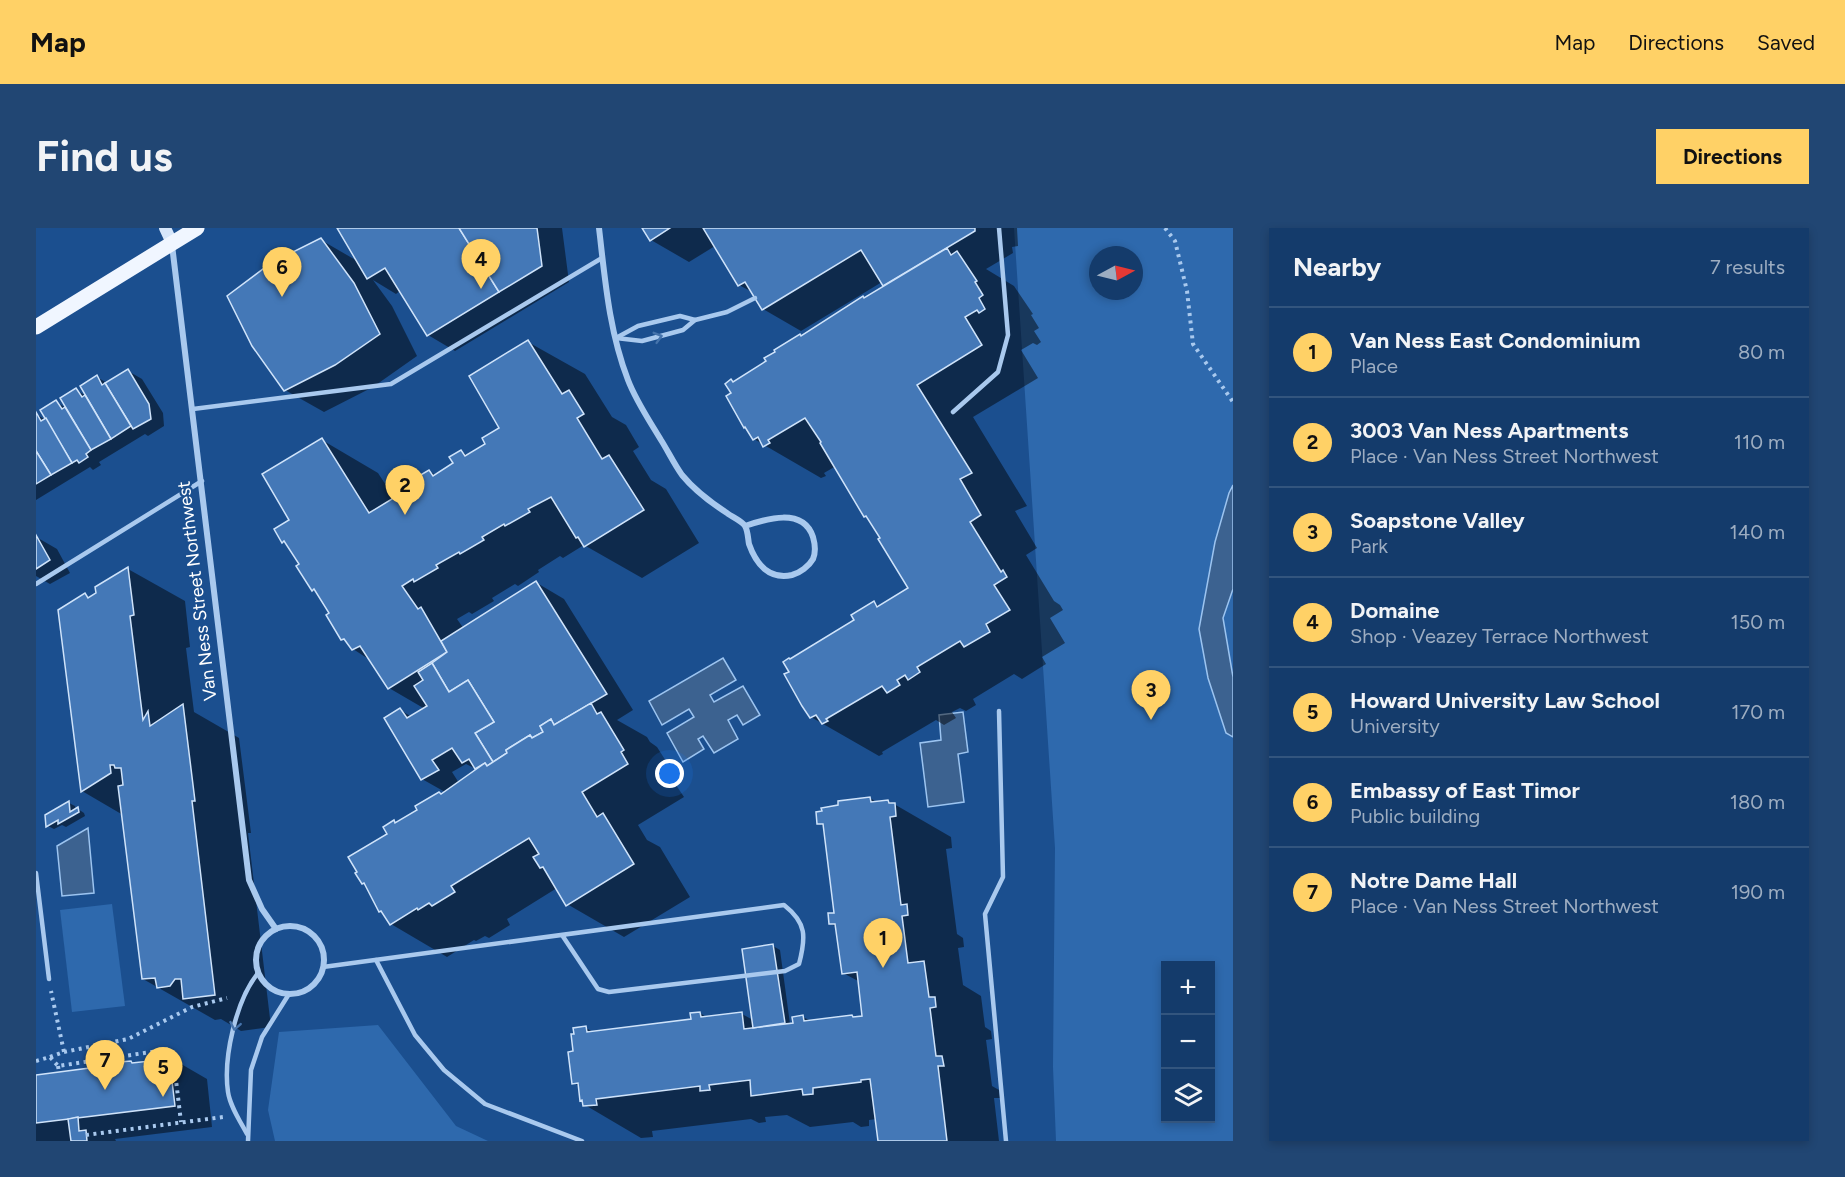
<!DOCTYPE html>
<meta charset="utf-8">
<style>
body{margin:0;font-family:Figtree,sans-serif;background:#214673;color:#f1f3f6}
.controls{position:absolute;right:18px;bottom:18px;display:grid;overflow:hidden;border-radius:0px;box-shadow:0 3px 9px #0003}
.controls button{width:54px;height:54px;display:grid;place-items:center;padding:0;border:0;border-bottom:2px solid #33557e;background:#143b6b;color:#f1f3f6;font:30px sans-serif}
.compass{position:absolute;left:1053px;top:18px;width:54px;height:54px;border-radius:50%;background:#143b6b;box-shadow:0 3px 9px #0003;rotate:83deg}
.you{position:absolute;left:634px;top:546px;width:21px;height:21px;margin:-15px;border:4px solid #fff;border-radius:50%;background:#1a73e8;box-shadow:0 0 0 9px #1a73e833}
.badge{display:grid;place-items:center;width:39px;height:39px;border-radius:50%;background:#ffd166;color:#111;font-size:20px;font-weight:700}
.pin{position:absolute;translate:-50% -50px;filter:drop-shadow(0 2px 3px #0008)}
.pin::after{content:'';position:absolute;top:32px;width:21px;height:18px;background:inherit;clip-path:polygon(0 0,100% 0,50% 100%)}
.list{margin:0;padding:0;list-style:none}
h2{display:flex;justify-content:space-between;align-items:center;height:78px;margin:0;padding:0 24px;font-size:26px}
h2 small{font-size:20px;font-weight:400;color:#9dadc1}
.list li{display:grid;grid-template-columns:39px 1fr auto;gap:18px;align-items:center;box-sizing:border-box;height:90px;padding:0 24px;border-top:2px solid #33557e}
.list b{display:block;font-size:22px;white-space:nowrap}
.list p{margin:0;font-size:20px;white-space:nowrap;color:#9dadc1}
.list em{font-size:20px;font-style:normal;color:#9dadc1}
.icon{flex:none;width:33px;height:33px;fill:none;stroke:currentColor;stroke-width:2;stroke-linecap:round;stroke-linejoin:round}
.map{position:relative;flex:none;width:1197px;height:913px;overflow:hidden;border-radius:0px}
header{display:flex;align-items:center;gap:36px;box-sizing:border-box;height:84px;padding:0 30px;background:#ffd166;color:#111}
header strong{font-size:28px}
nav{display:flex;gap:33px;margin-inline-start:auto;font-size:21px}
.intro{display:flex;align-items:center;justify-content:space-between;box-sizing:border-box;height:144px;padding:0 36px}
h1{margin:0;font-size:42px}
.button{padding:15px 27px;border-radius:0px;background:#ffd166;color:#111;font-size:21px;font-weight:700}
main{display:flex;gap:36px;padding:0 36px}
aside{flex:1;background:#143b6b;border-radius:0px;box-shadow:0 3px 9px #0003}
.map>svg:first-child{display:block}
.green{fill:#2e69ad;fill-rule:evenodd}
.water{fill:#3c6290;stroke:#9cc4f0;stroke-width:1.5}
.shadow{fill:#0007;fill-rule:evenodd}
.building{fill:#4478b7;stroke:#cfe3fa;stroke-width:1.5}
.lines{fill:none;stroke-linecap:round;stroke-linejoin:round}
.path{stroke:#a9c9ee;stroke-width:4;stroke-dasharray:3 4.5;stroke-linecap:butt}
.lane{stroke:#a9c9ee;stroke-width:4.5}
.street{stroke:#a9c9ee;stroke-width:6}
.secondary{stroke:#d6e6fa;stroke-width:12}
.primary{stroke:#f0f6ff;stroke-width:15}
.oneway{stroke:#4674ac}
.labels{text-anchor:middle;stroke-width:4.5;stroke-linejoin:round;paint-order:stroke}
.street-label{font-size:18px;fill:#fff;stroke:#1b4f8f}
</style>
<header>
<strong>Map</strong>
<nav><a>Map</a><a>Directions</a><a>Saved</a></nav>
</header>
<div class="intro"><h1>Find us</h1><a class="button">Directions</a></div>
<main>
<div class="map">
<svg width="1197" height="913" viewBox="0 0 1197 913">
<rect width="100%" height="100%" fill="#1b4f8f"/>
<g class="green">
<path d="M978,0H1197V913H1020L1017,839L1019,620ZM1062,27H1098V63H1062ZM1130,738H1174V890H1130Z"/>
<polygon points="76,676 89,778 36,784 24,682"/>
<polygon points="342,797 420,898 452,913 239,913 232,882 243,804"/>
</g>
<g class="water">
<polygon points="1197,257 1197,361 1187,390 1197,449 1197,509 1190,505 1172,450 1163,401 1179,314 1193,265"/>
<polygon points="687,430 700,452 674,467 678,474 707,458 724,487 707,497 701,487 692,492 702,511 678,525 667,508 662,511 668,521 647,534 631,505 658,489 653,481 626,497 613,473"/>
<polygon points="927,484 932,524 922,526 928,574 892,579 884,515 905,512 903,487"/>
<polygon points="52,600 58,665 26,668 21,618"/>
</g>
<g class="shadow">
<polygon points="303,0 526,0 533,54 419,123 392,107 365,62 360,66 337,52 356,78 381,128 337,159 288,184 249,162 285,12 323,34"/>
<polygon points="608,0 981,0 982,18 976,19 977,25 950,41 978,58 997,86 995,87 1003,100 998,103 1005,114 1001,117 997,115 985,122 1002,150 937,189 991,278 979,283 1001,320 990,327 1018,373 1024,377 1027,382 1014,390 1029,415 1006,429 1010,436 986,451 978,446 937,471 940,477 930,483 924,480 916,484 920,490 908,497 900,492 846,524 847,526 843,528 775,489 820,393 838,375 844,378 874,360 846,310 800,238 788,245 790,248 785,250 718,211 697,166 698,155 850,58 846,54 765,103 727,81 718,65 703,57 679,18 653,34 615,12"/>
<path d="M492,114L549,146L576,189L590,197L603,219L597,223L615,252L630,261L663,315L606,350L548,317L527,330L524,328L502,342L503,344L482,358L479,356L456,370L458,373L436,386L433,384L421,391L428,401L501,355L528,371L597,482L581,492L611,509L614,514L621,519L644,555L640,557L648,569L602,597L611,612L624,619L654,669L588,709L531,676L521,660L471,691L474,697L453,710L449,708L440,713L438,712L411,729L355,696L348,685L344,683L330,657L327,655L358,594L361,596L409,564L386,551L364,482L376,489L389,481L353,460L334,432L317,421L313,415L307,411L282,365L277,362L265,337L252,317L247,314L286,212L342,245L359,271L376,261L393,243L400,247L419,236L425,223L432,228L451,216L465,200ZM430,536L442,542L423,555L416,544Z"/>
<polygon points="92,143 106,151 127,185 128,198 112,208 109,206 63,234 65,237 57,242 54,239 0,272 0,186 13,194 20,174 32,181 40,162 52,169 61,149 71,155"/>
<polygon points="0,307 2,310 21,321 34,345 14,356 0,348"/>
<polygon points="92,341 149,373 154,419 150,420 158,484 203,510 215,605 212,605 235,799 205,803 185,791 179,792 107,751 87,587 46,563 49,367 55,370 61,366 61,360"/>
<polygon points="834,570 842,575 852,573 858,576 915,609 916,620 910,621 921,706 927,710 928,719 922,720 927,757 945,768 949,799 955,803 956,811 950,812 956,858 963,862 964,870 958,870 963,913 844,913 841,891 833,892 833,898 825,899 817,894 774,899 751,887 729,889 730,894 723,895 715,891 616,903 617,909 605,910 549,877 545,872 543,858 538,855 539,824 550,800 559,805 657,793 664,785 672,790 706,786 717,792 737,718 744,722 754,796 758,796 767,789 775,793 816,788 819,790 828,789 824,754 807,745 801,699 795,696 800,686 789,599 783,595"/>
<polygon points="33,575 39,578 40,582 42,581 48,585 49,588 30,599 26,597 18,601 12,598"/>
<polygon points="133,829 171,851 176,899 79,911 80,913 0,913 0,848 86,838 95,834 99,836"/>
</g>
<g class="building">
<polygon points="301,0 423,0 463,64 391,108 349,40 331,51"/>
<polygon points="423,0 501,0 506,38 463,64"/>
<polygon points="606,0 634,0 614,13"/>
<polygon points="667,0 939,0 939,3 847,58 825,22 726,82 709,54 702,58"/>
<polygon points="285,10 318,55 344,106 299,137 248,163 216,118 191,68 235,35"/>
<polygon points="911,20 915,27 921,23 941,53 939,54 947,67 943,70 949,81 943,85 941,82 929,89 946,117 881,157 936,245 924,251 945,287 934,294 965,344 967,342 971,349 958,357 974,382 950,396 954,404 928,419 924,413 881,439 884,444 872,452 869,447 861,452 864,457 851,465 846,458 790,491 792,493 786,496 780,487 774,490 766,478 748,446 753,444 747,434 753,430 754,431 818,392 815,387 838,373 841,379 872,360 842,311 844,310 830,288 828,289 784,215 785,214 769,190 732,212 734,215 727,219 722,209 717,212 709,199 708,200 690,168 695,165 689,156 695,151 697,154 730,133 728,130 739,124 738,122 764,106 765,108 827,68 828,70"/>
<polygon points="492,112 526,166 533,162 548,186 541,190 566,231 573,227 608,282 548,319 542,309 540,310 515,269 492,281 494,284 469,298 468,296 446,309 448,312 424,326 423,324 400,337 402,340 378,354 377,351 366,358 382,381 385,379 411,424 352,461 324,418 316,422 308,411 305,412 290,387 293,385 278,361 276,363 260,338 263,336 248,313 246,315 238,301 253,292 226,246 286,210 333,285 374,260 371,255 393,242 397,248 417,235 413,229 425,222 429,228 449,216 446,210 463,200 433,148"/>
<polygon points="92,141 113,176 115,191 97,201 69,155"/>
<polygon points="61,147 66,157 69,155 95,198 75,211 44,158"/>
<polygon points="40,160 46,169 49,167 75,211 55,222 24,170"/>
<polygon points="20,172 26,181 29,179 55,222 50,226 52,229 43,235 41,232 36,235 4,182"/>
<polygon points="0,184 5,193 10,190 36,235 15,247 0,223"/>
<polygon points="0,223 15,247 0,256"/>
<polygon points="0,307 14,332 0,341"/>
<polygon points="92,339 98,387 94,388 107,492 112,483 114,498 147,476 159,573 156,573 179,767 147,771 145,751 139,751 134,758 121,760 119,750 106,751 82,558 87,557 85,540 79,540 78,537 74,537 75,545 45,564 22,382 49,365 52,370 60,365 59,359"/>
<polygon points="500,353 571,466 518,497 515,491 504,498 507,504 496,510 494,507 470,522 471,525 457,534 439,505 458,494 432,452 413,464 396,435 411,424 405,413"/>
<polygon points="396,435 413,464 432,452 458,494 439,505 457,534 451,538 449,535 439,541 433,531 426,535 416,520 396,532 403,542 385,552 348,490 364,480 371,490 391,478 378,458 387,452 382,444"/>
<polygon points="555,475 561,486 565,484 588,522 585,524 592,536 546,564 561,589 567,585 598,636 530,678 507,639 504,640 497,629 503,626 493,610 415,658 419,664 396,678 393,675 382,682 381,680 354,697 345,683 343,684 328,655 326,656 319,645 321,644 312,629 351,606 347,599 358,592 359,595 381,582 379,578 403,564 405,566 449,535 451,538 471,525 470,522 494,507 496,510 507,504 504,498 515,491 518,497"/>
<polygon points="834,569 835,574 852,572 853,575 859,575 860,588 854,589 865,677 871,676 872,687 866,688 872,735 888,733 893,769 899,769 900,779 894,780 900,828 906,828 908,838 902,838 911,913 842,913 834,851 825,852 825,854 777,860 777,866 767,867 766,861 715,868 714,852 673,857 674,862 664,863 664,858 560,871 561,877 547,878 546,872 544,873 542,855 536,856 532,824 537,823 535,806 538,806 537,800 550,798 551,804 655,791 654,785 664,784 665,789 706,784 708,801 757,795 756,789 767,787 768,793 816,787 817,789 826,788 821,744 806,746 799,696 793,696 792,685 798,685 787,596 781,596 780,584 786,583 785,580 802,577 802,573"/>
<polygon points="33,573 34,584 42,579 43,584 22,596 22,592 10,599 9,587"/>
<polygon points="737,716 749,795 717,800 706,721"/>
<polygon points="133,828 139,878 0,895 0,847 84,836 84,834 95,833 96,835 114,833 114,830"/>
<polygon points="42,889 43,903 50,902 51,913 35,913 32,891"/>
</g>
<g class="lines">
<g class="path">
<polyline points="1129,0 1139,13 1151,63 1157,116 1197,174"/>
<polyline points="28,824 92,811 156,779 191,770"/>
<polyline points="14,829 28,824 15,763"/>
<polyline points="0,833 14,829 22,838 135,821 139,844"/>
<polyline points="22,838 23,844"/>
<polyline points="135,844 139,844 145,894"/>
<polyline points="50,907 187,889"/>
</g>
<g class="lane">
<polyline points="580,110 606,113 647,102 659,92 691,84 719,70"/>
<polyline points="580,110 602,98 644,88 659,92"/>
<polyline points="157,181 355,156 566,30"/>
<polyline points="917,184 962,144 972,107 963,0"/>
<polyline points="0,356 166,253"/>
<polyline points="963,483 967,649 949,686 970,913"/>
<polyline points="0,645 13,751"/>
<polyline points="340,732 379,807 408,842 449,876 546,913"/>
<path d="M287,739L748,677C771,695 770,709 763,736L749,743L573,764L562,761L526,707"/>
<path d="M211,906C204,893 194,878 192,864C187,830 200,772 222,745"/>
<polyline points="212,913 215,842 226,809 253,766"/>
</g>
<g class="street">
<path d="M563,0C569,51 573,103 592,152C600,173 613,192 625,212C632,223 638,236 646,247C659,263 674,274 691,285C696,289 706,293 709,298C712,303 712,311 713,316C720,336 733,352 756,347C764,345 773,338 777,331C780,324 779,316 777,309C767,279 730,291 709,298"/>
<polyline points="136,17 213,652 226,681 240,701"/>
<circle cx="254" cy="732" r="34"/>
</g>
<polyline class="secondary" points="129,0 136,15"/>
<polyline class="primary" points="0,99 161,0"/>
</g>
<defs><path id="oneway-chevron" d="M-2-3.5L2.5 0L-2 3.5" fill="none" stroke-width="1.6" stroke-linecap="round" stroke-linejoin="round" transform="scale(1.5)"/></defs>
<g class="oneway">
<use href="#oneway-chevron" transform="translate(622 109) rotate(-16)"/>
<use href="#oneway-chevron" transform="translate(199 798) rotate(101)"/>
</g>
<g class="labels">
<g class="street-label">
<text transform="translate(161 363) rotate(-97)" y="6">Van Ness Street Northwest</text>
</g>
</g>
</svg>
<div class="controls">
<button>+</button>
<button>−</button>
<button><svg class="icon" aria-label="layers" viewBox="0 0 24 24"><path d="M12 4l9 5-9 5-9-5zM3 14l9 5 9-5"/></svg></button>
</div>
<svg class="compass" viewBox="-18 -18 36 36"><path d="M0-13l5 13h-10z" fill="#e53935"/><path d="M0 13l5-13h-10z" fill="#9dadc1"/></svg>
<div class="you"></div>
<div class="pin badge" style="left:847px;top:740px">1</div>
<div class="pin badge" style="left:369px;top:287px">2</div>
<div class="pin badge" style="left:1115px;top:492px">3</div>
<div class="pin badge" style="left:445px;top:61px">4</div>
<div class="pin badge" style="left:127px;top:869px">5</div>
<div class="pin badge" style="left:246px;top:69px">6</div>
<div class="pin badge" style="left:69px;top:862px">7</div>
</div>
<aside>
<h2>Nearby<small>7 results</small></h2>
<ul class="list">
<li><span class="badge">1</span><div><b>Van Ness East Condominium</b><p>Place</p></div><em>80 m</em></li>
<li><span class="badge">2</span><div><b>3003 Van Ness Apartments</b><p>Place · Van Ness Street Northwest</p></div><em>110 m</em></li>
<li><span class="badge">3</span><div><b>Soapstone Valley</b><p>Park</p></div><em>140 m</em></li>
<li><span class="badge">4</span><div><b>Domaine</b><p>Shop · Veazey Terrace Northwest</p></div><em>150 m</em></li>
<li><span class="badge">5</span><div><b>Howard University Law School</b><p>University</p></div><em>170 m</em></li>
<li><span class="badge">6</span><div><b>Embassy of East Timor</b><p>Public building</p></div><em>180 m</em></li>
<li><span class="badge">7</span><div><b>Notre Dame Hall</b><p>Place · Van Ness Street Northwest</p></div><em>190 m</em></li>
</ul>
</aside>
</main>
